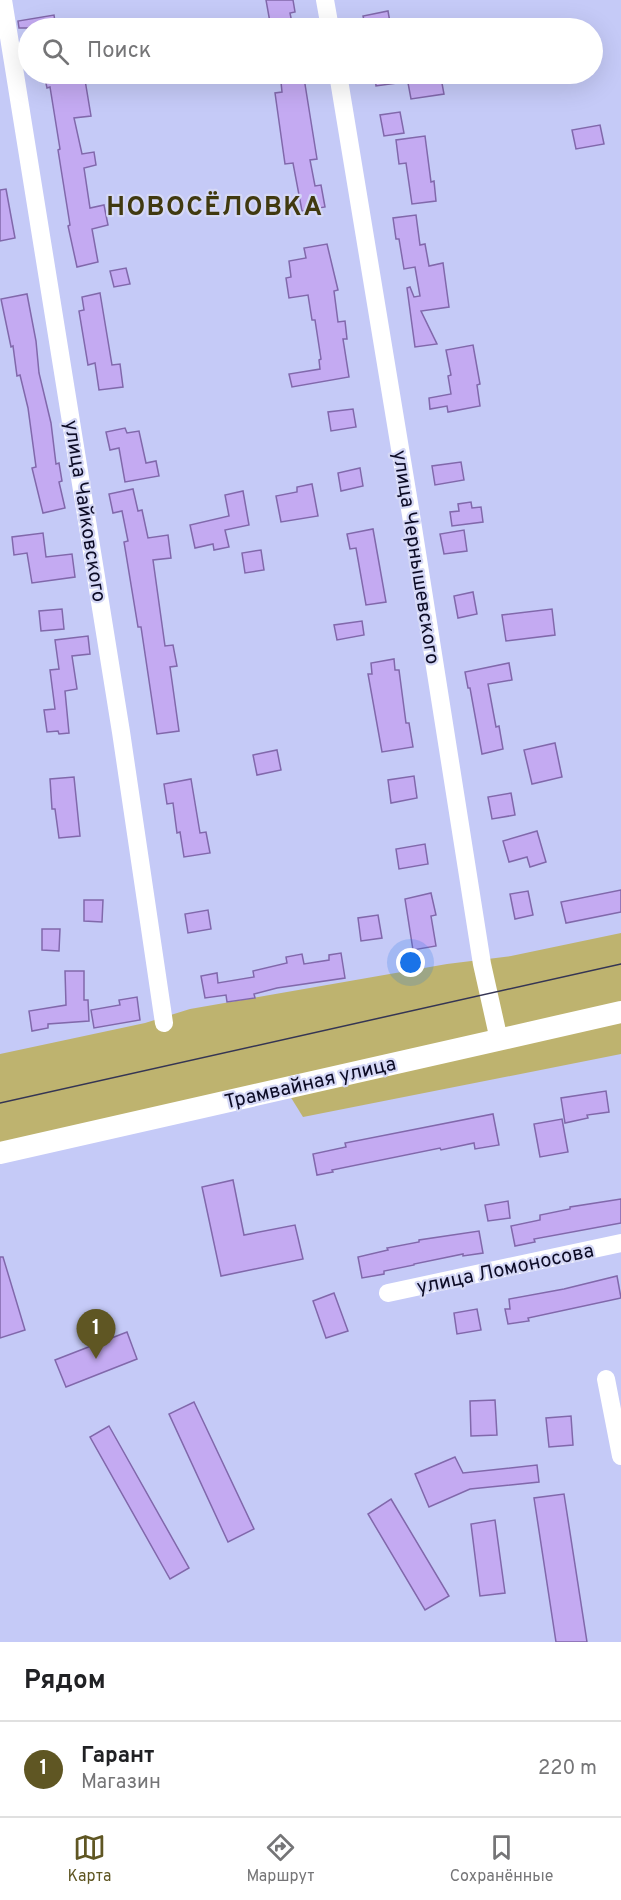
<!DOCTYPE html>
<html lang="ru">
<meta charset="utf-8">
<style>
body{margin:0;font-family:Overpass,sans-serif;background:#f6f6f6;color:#202124}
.you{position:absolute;left:411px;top:963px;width:21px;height:21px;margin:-15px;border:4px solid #fff;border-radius:50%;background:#1a73e8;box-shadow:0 0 0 9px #1a73e833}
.badge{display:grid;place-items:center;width:39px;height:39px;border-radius:50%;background:#5f5623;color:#fff;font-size:20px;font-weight:700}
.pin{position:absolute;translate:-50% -50px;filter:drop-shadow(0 2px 3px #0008)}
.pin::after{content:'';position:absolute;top:32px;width:21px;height:18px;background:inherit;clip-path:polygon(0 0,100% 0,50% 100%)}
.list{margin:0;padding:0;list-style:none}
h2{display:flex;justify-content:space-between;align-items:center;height:78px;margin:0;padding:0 24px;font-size:26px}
h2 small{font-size:20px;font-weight:400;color:#757577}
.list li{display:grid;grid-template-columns:39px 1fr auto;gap:18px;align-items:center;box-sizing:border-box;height:96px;padding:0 24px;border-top:2px solid #e0e0e0}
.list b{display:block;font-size:22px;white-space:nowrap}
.list p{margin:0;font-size:20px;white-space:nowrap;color:#757577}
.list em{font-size:20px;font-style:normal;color:#757577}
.icon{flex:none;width:33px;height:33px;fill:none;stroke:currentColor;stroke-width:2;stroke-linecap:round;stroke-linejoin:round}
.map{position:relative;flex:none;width:621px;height:1642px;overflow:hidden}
.search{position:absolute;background:#fff;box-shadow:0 6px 24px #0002;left:18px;right:18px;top:18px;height:66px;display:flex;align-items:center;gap:15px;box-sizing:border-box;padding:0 21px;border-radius:33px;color:#757577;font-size:22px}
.sheet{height:174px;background:#fff}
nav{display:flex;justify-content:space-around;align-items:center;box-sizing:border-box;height:84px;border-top:2px solid #e0e0e0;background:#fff;font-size:16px;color:#757577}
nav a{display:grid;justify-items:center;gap:3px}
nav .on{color:#5f5623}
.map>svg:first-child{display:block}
.green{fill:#beb36f}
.building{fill:#c4aaf2;stroke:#8168ab;stroke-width:1.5}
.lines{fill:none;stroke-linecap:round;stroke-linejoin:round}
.minor{stroke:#fff;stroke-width:18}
.major{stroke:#fff;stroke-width:22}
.tram{stroke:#353553;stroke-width:1.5}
.labels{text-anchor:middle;stroke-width:4.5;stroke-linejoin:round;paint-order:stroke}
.street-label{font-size:20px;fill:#0c0b25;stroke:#d5d8f6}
.district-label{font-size:26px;font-weight:bold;letter-spacing:1.5px;fill:#40390f;stroke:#d5d8f6}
</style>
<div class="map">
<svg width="621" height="1642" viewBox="0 0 621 1642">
<rect width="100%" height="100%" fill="#c5caf7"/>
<g class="green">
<polygon points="621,933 621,1003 0,1144 0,1054 145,1023 190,1009 447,964 511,956"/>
<polygon points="621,1021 621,1054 303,1117 290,1096"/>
</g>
<g class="building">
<polygon points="266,0 293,0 295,12 290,13 293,28 271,28"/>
<polygon points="388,11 391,28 366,28 363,16"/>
<polygon points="54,15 56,28 19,28 18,21"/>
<polygon points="44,74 84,74 91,116 74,118 82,154 94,152 96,165 84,168 90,208 104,205 108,225 92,229 98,262 77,267 68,226 70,225 58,150 60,149 50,87 47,88"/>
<polygon points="375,74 410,74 411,81 376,86"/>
<polygon points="304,78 317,159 310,160 315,186 321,185 325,207 302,211 293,163 285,164 275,93 282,92 281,82"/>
<polygon points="441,78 444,94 411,99 408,83"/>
<polygon points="400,112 404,133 384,136 380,115"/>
<polygon points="600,125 604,144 576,149 572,130"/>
<polygon points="425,136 431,182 434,181 436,201 412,204 406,163 399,164 396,140"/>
<polygon points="6,189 15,238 0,241 0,190"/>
<polygon points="416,215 420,245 425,244 429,266 443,263 449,307 421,311 437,344 415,347 407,288 410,287 414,297 420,296 415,267 404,269 399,239 396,239 393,218"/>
<polygon points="327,244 338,290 334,291 338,322 345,321 347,339 343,339 349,377 292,387 289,374 320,369 319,360 321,359 315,320 312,320 308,295 289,298 286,278 291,277 289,261 306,258 304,248"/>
<polygon points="126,268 130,284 114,287 110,271"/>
<polygon points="100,293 112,365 120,364 123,387 99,390 95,363 88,365 79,311 84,310 82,297"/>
<polygon points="27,294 36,341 39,373 51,423 56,464 59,463 62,481 59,482 65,508 43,513 32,468 36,467 28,408 20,375 17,376 13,346 11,347 1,299"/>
<polygon points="473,345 480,384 477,385 480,406 448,412 447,406 430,409 429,398 451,394 448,376 451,375 446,350"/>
<polygon points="353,409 356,427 331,431 328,412"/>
<polygon points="125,428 127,433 139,431 146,463 156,461 159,476 125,482 119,448 110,450 106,432"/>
<polygon points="461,462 464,480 435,485 432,466"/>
<polygon points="360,468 363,486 341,491 338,473"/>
<polygon points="312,484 318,516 281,522 276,496 297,492 297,487"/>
<polygon points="133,489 138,511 142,510 148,538 168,535 171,558 153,560 165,646 173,645 177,666 170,667 179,731 157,734 141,627 138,627 124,542 128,541 122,511 113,513 109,494"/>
<polygon points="243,491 249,525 225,530 229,547 214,550 213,544 195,548 190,525 229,516 225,495"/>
<polygon points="471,502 472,508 481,507 483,522 452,526 450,512 459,511 458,504"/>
<polygon points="373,529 386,602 366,605 356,548 350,549 347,534"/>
<polygon points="464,530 467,551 444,554 440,534"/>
<polygon points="43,533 46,557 72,554 75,577 32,583 27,553 14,555 12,537"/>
<polygon points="261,550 264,570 245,573 242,553"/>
<polygon points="473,592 477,614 458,618 454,596"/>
<polygon points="62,609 64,629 41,631 39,611"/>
<polygon points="552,609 555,635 506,641 502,615"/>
<polygon points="362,621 364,635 337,640 334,625"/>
<polygon points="88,636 90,654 72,656 77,689 65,691 69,733 59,734 58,731 47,732 44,710 55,709 50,670 59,669 55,640"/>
<polygon points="394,659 395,670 399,670 406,723 409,723 413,747 382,752 368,674 372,674 371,663"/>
<polygon points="509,663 512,680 488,684 496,727 499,726 503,749 482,754 470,688 468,688 465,672"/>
<polygon points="555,743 562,777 532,784 524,750"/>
<polygon points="277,750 281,770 257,775 253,755"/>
<polygon points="414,776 417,798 391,803 388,780"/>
<polygon points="74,777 80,836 59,838 55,809 52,809 50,779"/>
<polygon points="191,779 200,833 206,832 210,853 184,857 180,832 177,833 173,803 167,804 164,784"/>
<polygon points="511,793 515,815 492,819 488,797"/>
<polygon points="537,831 546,862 530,867 527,857 509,862 503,841"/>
<polygon points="425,844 428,864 399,869 396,849"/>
<polygon points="621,890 621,912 566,923 561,902"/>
<polygon points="528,891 533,915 515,919 510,894"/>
<polygon points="431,893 436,915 431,916 436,946 413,950 405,899"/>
<polygon points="84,900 103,900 102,922 84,921"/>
<polygon points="208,910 211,929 188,933 185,914"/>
<polygon points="378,915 382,938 361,941 358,918"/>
<polygon points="42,929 60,929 59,951 42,950"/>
<polygon points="341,953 345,978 277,988 254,994 255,998 227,1002 226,995 205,998 201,976 217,973 218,983 254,977 253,971 287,963 286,957 302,954 304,964 329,960 329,955"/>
<polygon points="65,971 84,971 84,1000 88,1000 89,1021 48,1024 48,1028 32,1031 29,1011 66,1005"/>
<polygon points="137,997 140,1020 94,1028 91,1010 120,1005 119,1000"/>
<polygon points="606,1091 609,1112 587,1115 588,1118 565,1123 561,1098"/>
<polygon points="493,1114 499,1145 475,1149 474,1143 441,1150 440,1148 332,1170 333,1172 317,1175 313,1154 346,1147 345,1143"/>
<polygon points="562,1119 568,1152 540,1157 534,1124"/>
<polygon points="233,1180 244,1235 295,1225 303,1259 221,1276 202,1187"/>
<polygon points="621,1199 621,1223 534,1239 535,1242 515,1246 511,1226 540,1220 540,1215 570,1209 570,1207"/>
<polygon points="508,1201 510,1218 488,1221 485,1205"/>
<polygon points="479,1231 483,1253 463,1256 463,1254 414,1264 414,1265 384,1271 384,1274 362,1278 358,1257 388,1250 387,1248 419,1242 419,1240"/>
<polygon points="0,1257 3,1257 25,1330 0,1338"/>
<polygon points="617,1276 621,1298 528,1318 529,1321 508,1324 505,1309 510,1309 509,1299 564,1289"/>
<polygon points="334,1293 348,1331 326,1338 313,1301"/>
<polygon points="477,1309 481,1330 457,1334 454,1313"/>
<polygon points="127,1332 137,1359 66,1387 55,1360"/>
<polygon points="495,1400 497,1435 471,1436 470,1401"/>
<polygon points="194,1402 254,1529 228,1542 169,1414"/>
<polygon points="571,1416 573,1445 549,1447 546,1418"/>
<polygon points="109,1426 189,1568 170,1579 90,1437"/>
<polygon points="455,1457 463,1473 537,1465 539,1482 470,1489 429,1507 415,1474"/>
<polygon points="564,1494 587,1642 556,1642 534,1498"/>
<polygon points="391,1499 449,1596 425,1610 368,1514"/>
<polygon points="495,1520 505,1593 480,1596 471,1524"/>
</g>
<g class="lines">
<g class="minor">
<polyline points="3,0 121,732 164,1023"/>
<polyline points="325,0 330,28"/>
<polyline points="338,74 411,515 482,964 499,1040"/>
<polyline points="388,1293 621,1243"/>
<polyline points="606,1379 621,1456"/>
</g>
<polyline class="major" points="0,1153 621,1012"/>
<polyline class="tram" points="0,1103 621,964"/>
</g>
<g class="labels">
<g class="street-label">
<text transform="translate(86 511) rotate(81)" y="7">улица Чайковского</text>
<text transform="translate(417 557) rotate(81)" y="7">улица Чернышевского</text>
<text transform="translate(310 1082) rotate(-13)" y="7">Трамвайная улица</text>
<text transform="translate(505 1268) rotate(-12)" y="7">улица Ломоносова</text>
</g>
<g class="district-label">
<text x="215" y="215">НОВОСЁЛОВКА</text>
</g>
</g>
</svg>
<div class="you"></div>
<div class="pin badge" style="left:96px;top:1359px">1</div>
<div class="search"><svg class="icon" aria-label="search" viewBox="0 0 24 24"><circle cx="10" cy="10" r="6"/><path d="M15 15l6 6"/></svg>Поиск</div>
</div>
<section class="sheet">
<h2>Рядом<small></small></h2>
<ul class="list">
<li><span class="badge">1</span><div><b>Гарант</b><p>Магазин</p></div><em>220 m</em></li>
</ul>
</section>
<nav>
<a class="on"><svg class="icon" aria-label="map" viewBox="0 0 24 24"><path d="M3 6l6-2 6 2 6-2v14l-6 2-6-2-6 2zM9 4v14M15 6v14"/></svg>Карта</a>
<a><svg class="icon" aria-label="directions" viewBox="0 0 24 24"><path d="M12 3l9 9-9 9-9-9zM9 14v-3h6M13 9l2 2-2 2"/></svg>Маршрут</a>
<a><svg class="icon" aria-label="saved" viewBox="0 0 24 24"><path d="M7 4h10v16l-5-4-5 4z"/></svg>Сохранённые</a>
</nav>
